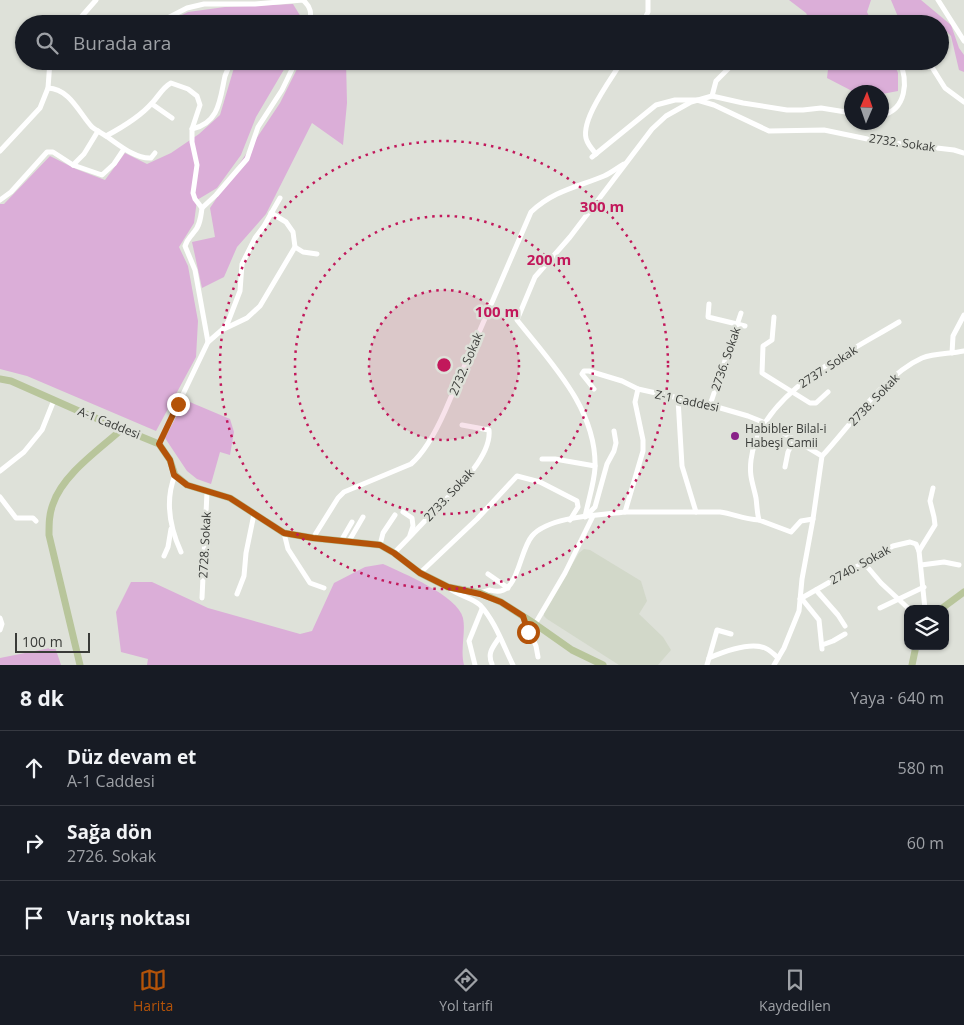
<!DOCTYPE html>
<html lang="tr">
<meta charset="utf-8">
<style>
body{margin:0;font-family:"Open Sans",sans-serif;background:#242831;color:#f1f3f6}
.controls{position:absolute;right:15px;bottom:15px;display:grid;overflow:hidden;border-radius:10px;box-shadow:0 1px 4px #0004}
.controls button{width:45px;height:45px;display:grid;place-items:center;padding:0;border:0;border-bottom:1px solid #363941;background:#171b24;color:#f1f3f6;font:25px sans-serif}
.compass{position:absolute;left:844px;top:85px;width:45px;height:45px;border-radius:50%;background:#171b24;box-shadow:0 1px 4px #0004;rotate:2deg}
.scale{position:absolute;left:15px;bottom:12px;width:75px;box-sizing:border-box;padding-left:5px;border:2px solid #393b38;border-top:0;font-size:14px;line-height:18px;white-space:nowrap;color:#393b38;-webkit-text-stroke:4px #dee1d9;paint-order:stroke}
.stop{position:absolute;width:15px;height:15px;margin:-11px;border:4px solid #b45309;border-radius:50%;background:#fff}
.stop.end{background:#b45309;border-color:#fff;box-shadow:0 1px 5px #0008}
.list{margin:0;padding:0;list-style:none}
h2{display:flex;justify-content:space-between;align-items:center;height:65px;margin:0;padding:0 20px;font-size:21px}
h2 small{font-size:16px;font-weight:400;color:#9ea1a6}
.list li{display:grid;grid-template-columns:32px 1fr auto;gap:15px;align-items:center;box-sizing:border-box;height:75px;padding:0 20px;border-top:1px solid #363941}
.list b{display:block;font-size:19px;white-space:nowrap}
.list p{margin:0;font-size:16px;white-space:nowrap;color:#9ea1a6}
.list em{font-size:16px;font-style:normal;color:#9ea1a6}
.icon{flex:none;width:28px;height:28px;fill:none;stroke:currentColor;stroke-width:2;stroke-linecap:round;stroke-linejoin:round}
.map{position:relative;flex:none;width:964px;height:665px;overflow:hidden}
.search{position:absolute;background:#171b24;box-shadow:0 1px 4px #0004;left:15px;right:15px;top:15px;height:55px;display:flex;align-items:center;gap:12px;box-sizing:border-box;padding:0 18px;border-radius:28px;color:#9ea1a6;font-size:19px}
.sheet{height:290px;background:#171b24}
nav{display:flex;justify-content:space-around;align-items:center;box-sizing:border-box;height:70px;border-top:1px solid #363941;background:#171b24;font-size:14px;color:#9ea1a6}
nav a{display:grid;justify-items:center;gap:2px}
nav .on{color:#b45309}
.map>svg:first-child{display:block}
.built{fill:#d2d8c9}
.green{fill:#dbaed8}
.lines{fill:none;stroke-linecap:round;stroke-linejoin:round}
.minor{stroke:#fff;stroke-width:5}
.major{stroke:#b8c59b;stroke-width:7}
.route{stroke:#b45309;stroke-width:6}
.ring{fill:none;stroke:#c2185b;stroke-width:2.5;stroke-dasharray:2.5 5}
.poi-dot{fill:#892188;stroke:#dee1d9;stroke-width:2}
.labels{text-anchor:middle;stroke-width:5;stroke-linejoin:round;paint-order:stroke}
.street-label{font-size:12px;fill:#393b38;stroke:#dee1d9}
.poi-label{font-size:12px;fill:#393b38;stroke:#dee1d9;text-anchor:start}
.centre{fill:#c2185b;stroke:#dee1d9;stroke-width:2.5}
.ring-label{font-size:15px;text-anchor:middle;font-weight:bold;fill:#c2185b;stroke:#dee1d9;stroke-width:5;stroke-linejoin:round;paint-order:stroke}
</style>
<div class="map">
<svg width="964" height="665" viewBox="0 0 964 665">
<rect width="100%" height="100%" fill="#dee1d9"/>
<polygon class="built" points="584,549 590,550 641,581 647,601 639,614 663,637 671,650 658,665 619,665 547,619 544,616 544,612 579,553"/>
<g class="green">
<polygon points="789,0 871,0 867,12 873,24 811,24 806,13"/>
<polygon points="891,0 921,0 951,25 959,48 964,55 964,72 959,70 951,36 936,20 934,24 901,24"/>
<polygon points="293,4 304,22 303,24 164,24 188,12 225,7"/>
<polygon points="236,61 289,61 256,117 241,155 217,188 197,200 194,223 179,247 188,266 198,321 196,357 156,431 27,376 0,369 0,204 4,204 50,156 76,169 105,180 125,153 147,164 171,153 199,134 220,115"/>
<polygon points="301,61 346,61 347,103 343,145 312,123 266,214 237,247 224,277 202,288 192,242 215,237 210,208 280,103"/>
<polygon points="829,61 893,61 898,73 898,91 882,94 882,92 854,92 827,78"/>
<polygon points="185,400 230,419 234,432 230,455 220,452 211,484 197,479 187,471 165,438"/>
<path d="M383,564C403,573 458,596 463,618C466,632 460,650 464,665H147L148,659L121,652L116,612L131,582H152L208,608L300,634L312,631L334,583L365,567Z"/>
<polygon points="55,647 61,665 0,665 0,658"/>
</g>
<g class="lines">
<g class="minor">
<polyline points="938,0 964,41"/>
<polyline points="75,24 96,0"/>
<path d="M156,24L187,8L204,4H255L303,0C311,7 312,13 309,24"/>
<polyline points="642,24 648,12 648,0"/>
<polyline points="928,61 945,88 964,102"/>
<path d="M48,88C70,89 79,113 92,127C96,130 101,133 106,136C121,128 140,117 152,103C159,96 162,88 171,83L188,89L197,96L200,105L192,129V142L197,165L193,193L195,199L202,208C201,216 200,226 194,232C189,239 188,238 185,246L195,270L208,342"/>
<polyline points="712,96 716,81 736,61"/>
<polyline points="152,104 172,118"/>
<path d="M882,115C906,110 909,81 899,61"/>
<path d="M192,129C220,123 220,98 225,76C227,71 229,66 231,61"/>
<path d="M106,136C118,144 135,159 151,158L155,153"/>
<polyline points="0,151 40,108 48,88 50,61"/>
<path d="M596,154C593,150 589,146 587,141C578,122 612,78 622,61"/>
<polyline points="592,157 656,105 675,100 697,100 714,105 769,131 824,130 877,141 954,150 964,153"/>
<polyline points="73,165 84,154 98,131"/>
<polyline points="0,200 11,192 47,152 53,152 73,165 102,175 114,164 124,149"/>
<polyline points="202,208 216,195 247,159 258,127 282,90 296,61"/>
<polyline points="295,247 303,252 317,254"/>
<polyline points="709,304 708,317 745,326"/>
<polyline points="774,317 772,340 763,346 762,373 810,403 816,403 828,392"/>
<polyline points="224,329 247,318 260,306 295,247 293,232 286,222 271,213"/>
<polyline points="952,353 953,336 964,315"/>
<polyline points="594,389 582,374 584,371 589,371 622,381 638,389 710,405 748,416 770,425 822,456 813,519 802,579 799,611 784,648 774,665"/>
<polyline points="678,399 682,466 696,512"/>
<polyline points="710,405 741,313"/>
<polyline points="159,444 208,342 223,329 228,322 240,291 242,264 255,238 264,226 280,198"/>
<path d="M822,456C850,426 884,375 922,358C935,353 950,354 964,351"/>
<polyline points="542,459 555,459 595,466"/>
<polyline points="785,467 788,452 794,440"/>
<polyline points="0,471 24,452 42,430 54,400"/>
<path d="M175,475C165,500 170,528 181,552"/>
<polyline points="0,497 16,518 33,518 36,521"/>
<polyline points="403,512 412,518 413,526 410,535"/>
<path d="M625,512H720C734,514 743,519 759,520"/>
<polyline points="586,516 595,507 607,464 614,451 616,443 614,431"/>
<path d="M585,517C588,501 594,484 595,468C597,409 551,363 517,320L535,277L570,237L652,129L666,116L691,102L712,96L743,103L787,110H803L821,108L852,113"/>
<path d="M813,519L801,521L791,532L759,520C757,513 757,505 756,498C753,483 749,477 751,460C759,394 848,353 899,322"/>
<polyline points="284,533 288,549 310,583 324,588"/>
<path d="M313,538L338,498L344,492L411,464C426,451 437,429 445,411L531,212C553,191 577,187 604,176C611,173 617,168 624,164"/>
<polyline points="341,541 352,522"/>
<polyline points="349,541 363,517"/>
<polyline points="380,545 383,533 395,515"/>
<polyline points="919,551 935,525 934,517 930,501 933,488"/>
<path d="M394,553C408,539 421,525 434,511C452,493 492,458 489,430L462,425"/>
<polyline points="164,556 168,547 171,529"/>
<polyline points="864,563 881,583 909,609"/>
<polyline points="921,565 944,562 959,565"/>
<polyline points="420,573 477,519 517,476 540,482 577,501 578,507 570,520"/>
<polyline points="488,574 508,588"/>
<path d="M449,588C458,596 471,597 480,605C495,621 503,645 513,665"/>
<polyline points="816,590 838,615 845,626"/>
<path d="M480,593L490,590C519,600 518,552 532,536C549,516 601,515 625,512L643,451V440L635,402L638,389"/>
<polyline points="237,594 244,576 246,553 254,514"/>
<polyline points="202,598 207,492"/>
<polyline points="800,599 893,546 910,542 916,544 919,551 925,609"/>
<polyline points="802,599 819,620 822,649"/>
<polyline points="880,608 924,587"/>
<polyline points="523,617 536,646 538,657"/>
<polyline points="0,618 2,624 0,630"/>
<polyline points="535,624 565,573 593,516"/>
<polyline points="822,645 833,641 845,634"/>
<polyline points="709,658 717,630 731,634"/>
<path d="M492,664C487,653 493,647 499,638"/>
<polyline points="475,665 469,641 482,609"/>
<path d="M707,665L709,658C723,652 750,642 765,648C770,650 774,654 778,658"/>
</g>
<g class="major">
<polyline points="0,379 11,381 81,412 159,444 170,460 175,475 187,485 230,498 284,533 313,538 380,545 394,553 420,573 448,587 480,593 501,602 535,624 572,650 603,665"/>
<polyline points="941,609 964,592"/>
<path d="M80,665L49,535C49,524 49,514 53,504C63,474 99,450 122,429"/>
<polyline points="912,665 916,646"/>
</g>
</g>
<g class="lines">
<polyline class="route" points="178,404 159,444 170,460 174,475 187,485 230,498 284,533 313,538 380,545 394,553 420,573 448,587 480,594 501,602 523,616 528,632"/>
</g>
<circle cx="444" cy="365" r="75" fill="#c2185b" fill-opacity=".12"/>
<g class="ring">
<circle cx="444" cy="365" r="75"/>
<circle cx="444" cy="365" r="149"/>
<circle cx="444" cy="365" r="224"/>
</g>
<circle class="poi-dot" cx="735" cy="436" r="5"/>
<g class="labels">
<g class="street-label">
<text transform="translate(902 143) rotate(8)" y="4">2732. Sokak</text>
<text transform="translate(726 359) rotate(-71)" y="4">2736. Sokak</text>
<text transform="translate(466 364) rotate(-67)" y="4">2732. Sokak</text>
<text transform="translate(828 367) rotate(-33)" y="4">2737. Sokak</text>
<text transform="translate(874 400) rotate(-46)" y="4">2738. Sokak</text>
<text transform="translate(687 401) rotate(12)" y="4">Z-1 Caddesi</text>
<text transform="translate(109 423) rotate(22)" y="4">A-1 Caddesi</text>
<text transform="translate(449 495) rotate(-47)" y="4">2733. Sokak</text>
<text transform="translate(205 545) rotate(-87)" y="4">2728. Sokak</text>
<text transform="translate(860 565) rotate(-29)" y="4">2740. Sokak</text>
</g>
<g class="poi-label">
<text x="745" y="433">Habibler Bilal-i<tspan x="745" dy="14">Habeşi Camii</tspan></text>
</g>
</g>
<circle cx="444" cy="365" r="8" class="centre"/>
<g class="ring-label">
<text x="602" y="212">300 m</text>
<text x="549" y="265">200 m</text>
<text x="497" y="317">100 m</text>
</g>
</svg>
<div class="controls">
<button><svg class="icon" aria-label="layers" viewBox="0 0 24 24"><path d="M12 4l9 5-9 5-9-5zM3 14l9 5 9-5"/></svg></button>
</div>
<svg class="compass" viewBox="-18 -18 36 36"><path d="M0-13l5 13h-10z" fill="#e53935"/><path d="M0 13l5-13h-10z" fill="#9ea1a6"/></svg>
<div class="scale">100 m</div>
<div class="stop" style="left:528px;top:632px"></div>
<div class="stop end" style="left:178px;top:404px"></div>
<div class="search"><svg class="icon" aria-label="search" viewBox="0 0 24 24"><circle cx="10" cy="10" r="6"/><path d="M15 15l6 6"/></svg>Burada ara</div>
</div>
<section class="sheet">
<h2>8 dk<small>Yaya · 640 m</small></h2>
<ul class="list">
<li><svg class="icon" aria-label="ahead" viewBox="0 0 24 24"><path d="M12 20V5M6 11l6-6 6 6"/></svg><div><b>Düz devam et</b><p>A-1 Caddesi</p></div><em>580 m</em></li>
<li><svg class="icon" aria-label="right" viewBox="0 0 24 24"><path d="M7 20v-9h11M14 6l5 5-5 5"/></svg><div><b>Sağa dön</b><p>2726. Sokak</p></div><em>60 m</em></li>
<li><svg class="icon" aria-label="arrive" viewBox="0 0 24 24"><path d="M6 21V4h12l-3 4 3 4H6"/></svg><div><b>Varış noktası</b></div></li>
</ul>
</section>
<nav>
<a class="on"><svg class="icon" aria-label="map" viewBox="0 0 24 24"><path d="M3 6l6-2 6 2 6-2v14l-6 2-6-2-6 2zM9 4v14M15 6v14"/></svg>Harita</a>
<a><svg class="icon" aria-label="directions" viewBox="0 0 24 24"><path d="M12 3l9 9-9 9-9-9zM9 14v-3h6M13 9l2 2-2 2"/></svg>Yol tarifi</a>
<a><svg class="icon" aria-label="saved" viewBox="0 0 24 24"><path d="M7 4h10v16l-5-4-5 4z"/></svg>Kaydedilen</a>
</nav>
